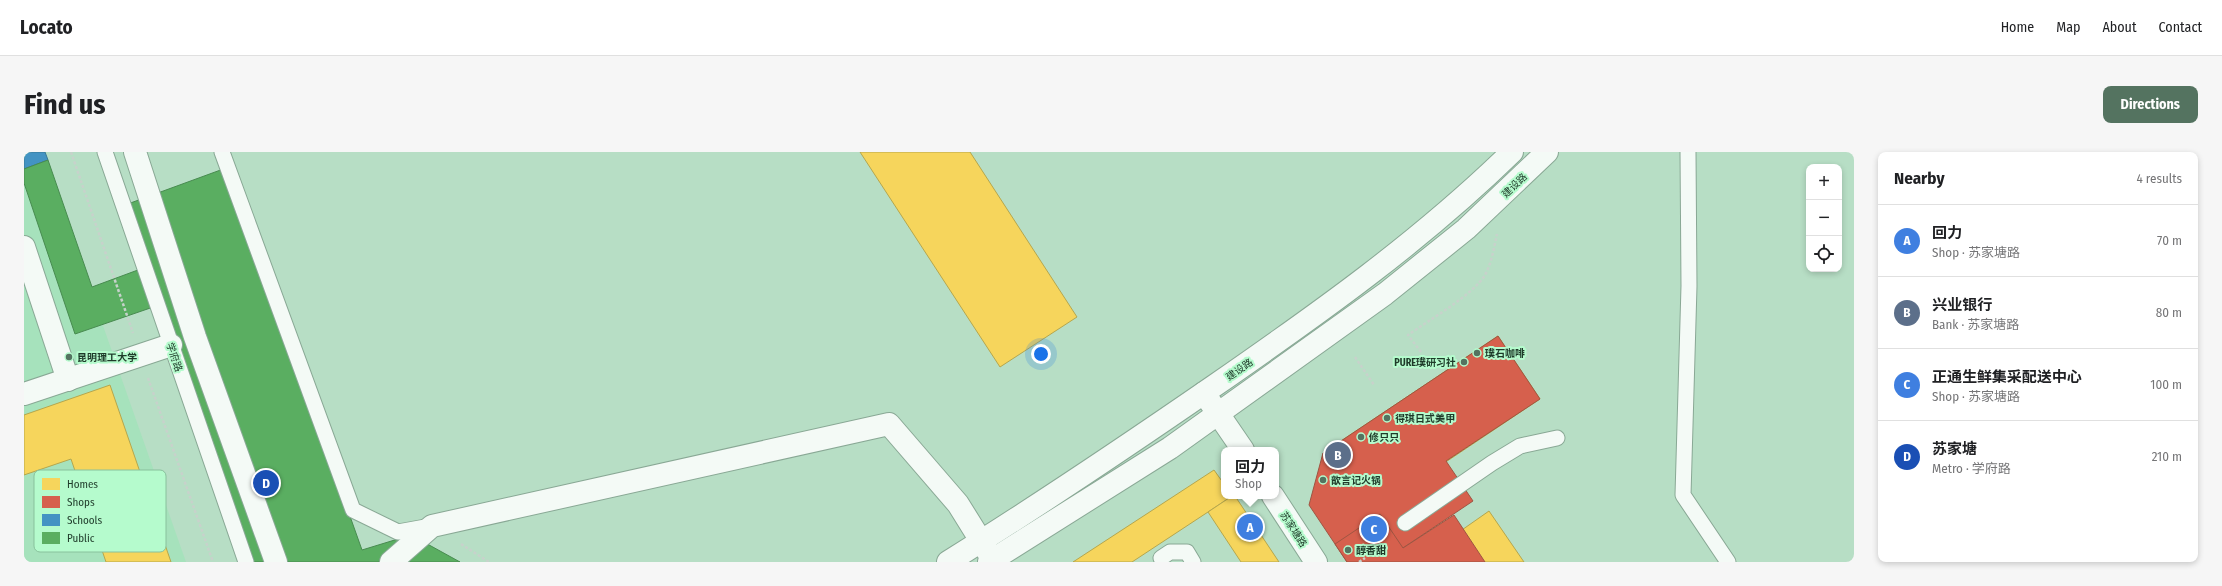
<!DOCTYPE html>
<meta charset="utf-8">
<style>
body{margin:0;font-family:"Fira Sans Condensed","Noto Sans SC",sans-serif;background:#f6f6f6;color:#202124}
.controls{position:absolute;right:12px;top:12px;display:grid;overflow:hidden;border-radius:8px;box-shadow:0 2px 6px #0003}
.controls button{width:36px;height:36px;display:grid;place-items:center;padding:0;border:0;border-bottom:1px solid #e0e0e0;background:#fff;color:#202124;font:20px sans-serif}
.you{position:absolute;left:1017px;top:202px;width:14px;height:14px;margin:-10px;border:3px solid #fff;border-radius:50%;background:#1a73e8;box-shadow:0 0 0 6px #1a73e833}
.badge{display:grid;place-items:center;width:26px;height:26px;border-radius:50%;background:#547360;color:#fff;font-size:13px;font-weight:700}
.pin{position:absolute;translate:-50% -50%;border:2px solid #fff;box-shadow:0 1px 4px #0006}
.popup{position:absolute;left:1197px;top:295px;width:58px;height:52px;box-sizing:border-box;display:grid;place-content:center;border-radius:8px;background:#fff;filter:drop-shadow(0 1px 3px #0005);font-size:13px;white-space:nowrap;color:#757577}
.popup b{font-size:15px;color:#202124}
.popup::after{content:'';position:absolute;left:50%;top:100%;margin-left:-8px;border:8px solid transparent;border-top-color:#fff}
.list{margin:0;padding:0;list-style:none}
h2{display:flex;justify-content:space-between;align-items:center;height:52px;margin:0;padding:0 16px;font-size:17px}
h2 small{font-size:13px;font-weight:400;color:#757577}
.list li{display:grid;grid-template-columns:26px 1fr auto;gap:12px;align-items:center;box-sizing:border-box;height:72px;padding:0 16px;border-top:1px solid #e0e0e0}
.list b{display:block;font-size:15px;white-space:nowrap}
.list p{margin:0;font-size:13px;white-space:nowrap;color:#757577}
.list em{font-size:13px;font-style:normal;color:#757577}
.icon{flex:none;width:22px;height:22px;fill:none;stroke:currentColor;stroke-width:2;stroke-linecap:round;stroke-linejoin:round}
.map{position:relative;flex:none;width:1830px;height:410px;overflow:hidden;border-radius:8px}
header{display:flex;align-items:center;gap:24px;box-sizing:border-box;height:56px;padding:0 20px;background:#fff;border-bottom:1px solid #e0e0e0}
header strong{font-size:19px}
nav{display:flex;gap:22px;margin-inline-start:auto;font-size:14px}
.intro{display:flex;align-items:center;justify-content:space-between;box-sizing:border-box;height:96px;padding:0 24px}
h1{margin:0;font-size:28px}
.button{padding:10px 18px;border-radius:8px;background:#547360;color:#fff;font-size:14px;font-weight:700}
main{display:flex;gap:24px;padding:0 24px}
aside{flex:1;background:#fff;border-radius:8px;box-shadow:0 2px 6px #0003}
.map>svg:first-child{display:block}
.built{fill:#a6e2bc}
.homes{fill:#f6d55c;stroke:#b5a64d}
.shops{fill:#d6604d;stroke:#9f5542}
.schools{fill:#4393c3;stroke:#387895}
.public{fill:#5aae61;stroke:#488b50}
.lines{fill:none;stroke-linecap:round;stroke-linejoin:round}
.service-casing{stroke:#89a895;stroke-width:17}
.minor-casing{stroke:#89a895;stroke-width:24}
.tertiary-casing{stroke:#89a895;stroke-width:24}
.primary-casing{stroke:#89a895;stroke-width:24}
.path{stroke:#c7d2cb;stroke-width:2.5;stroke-dasharray:3 2;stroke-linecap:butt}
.service{stroke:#f4faf6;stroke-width:15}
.minor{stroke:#f4faf6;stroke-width:22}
.tertiary{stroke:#f4faf6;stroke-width:22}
.primary{stroke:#f4faf6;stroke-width:22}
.poi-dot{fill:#547360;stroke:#b5fbcd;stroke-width:1.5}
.labels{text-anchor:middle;stroke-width:4;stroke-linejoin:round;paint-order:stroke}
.street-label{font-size:10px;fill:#1e3a29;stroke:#b5fbcd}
.poi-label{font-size:10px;font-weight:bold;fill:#1e3a29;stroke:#b5fbcd;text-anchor:start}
.key{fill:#b5fbcd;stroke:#88c19c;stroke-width:1}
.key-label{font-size:11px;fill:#1e3a29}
</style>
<header>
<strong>Locato</strong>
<nav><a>Home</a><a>Map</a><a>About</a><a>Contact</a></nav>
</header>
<div class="intro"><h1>Find us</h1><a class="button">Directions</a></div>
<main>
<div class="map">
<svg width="1830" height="410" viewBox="0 0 1830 410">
<rect width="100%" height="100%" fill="#b7dec5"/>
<polygon class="built" points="0,0 18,0 162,410 0,410"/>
<g class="homes">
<polygon points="836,0 946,0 1053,165 976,215"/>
<polygon points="1474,184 1516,247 1341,364 1299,301"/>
<polygon points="86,233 147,410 82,410 47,307 0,323 0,263"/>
<polygon points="1190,318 1200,332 1200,344 1208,344 1184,360 1108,410 1049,410"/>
<polygon points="1208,344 1211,344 1255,410 1217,410 1184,360"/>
<polygon points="1465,359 1500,410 1441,410 1425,387"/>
</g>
<g class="shops">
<polygon points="1474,184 1516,247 1422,309 1449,349 1358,410 1323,410 1285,353 1299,301"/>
<polygon points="1356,362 1379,396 1430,363 1461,410 1323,410 1311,392"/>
</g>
<polygon class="schools" points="0,0 21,0 24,8 0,17"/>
<polygon class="public" points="24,8 68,135 122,115 101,53 202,16 338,398 387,383 436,410 223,410 135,153 51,182 0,31 0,17"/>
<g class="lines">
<g class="service-casing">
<g id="service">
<polyline points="81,0 222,410"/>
<polyline points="198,0 329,358 374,380 407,374"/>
<polyline points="1664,0 1665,134 1659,343 1704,410"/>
<polyline points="1381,371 1468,311 1496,294 1533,286"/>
<polyline points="1137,406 1146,400 1163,400 1169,410"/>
</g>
</g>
<g class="minor-casing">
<g id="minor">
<polyline points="0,95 44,228"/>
<polyline points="1180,241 1219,298"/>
<polyline points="0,242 147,193"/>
<polyline points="1249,344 1292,410"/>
<polyline points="367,410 408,374 865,272 934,352 967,405"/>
</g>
</g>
<g class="tertiary-casing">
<g id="tertiary">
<path d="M924,410C1014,354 1103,294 1190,234C1294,162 1397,89 1488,0"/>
<polyline points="965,410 1146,296 1361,142 1442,77 1523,0"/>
</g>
</g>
<g class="primary-casing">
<polyline id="primary" points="111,0 171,185 252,410"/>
</g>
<g class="path">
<polyline points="47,0 109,181"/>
<path d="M1397,200L1384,183C1405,168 1449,143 1461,123C1468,110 1470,95 1473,82"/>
<polyline points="1331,205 1350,233"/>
<polyline points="124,226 189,410"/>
<polyline points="437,392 465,410"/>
<polyline points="1335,410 1341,406"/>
</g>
<use href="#service" class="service"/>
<use href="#minor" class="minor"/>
<use href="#tertiary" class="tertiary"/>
<use href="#primary" class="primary"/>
</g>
<g class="poi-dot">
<circle cx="1453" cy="201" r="4"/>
<circle cx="45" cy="205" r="4"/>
<circle cx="1440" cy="210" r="4"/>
<circle cx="1363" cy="266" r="4"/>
<circle cx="1337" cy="285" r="4"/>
<circle cx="1299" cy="328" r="4"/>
<circle cx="1324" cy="398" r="4"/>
</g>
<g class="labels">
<g class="street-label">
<text transform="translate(1490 33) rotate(-44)" y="4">建设路</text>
<text transform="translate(151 205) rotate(71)" y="4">学府路</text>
<text transform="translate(1215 217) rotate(-35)" y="4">建设路</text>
<text transform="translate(1270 377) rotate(57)" y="4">苏家塘路</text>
</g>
<g class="poi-label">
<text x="1461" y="205">璞石咖啡</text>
<text x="53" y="209">昆明理工大学</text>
<text x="1432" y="214" text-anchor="end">PURE璞研习社</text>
<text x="1371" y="270">得琪日式美甲</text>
<text x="1345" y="289">修只只</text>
<text x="1307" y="332">歆言记火锅</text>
<text x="1332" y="402">醇香甜</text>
</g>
</g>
<rect x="10" y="318" width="132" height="82" rx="6" class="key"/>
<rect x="18" y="326" width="18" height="12" fill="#f6d55c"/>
<rect x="18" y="344" width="18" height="12" fill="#d6604d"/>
<rect x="18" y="362" width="18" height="12" fill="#4393c3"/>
<rect x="18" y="380" width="18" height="12" fill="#5aae61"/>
<g class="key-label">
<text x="43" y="336">Homes</text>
<text x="43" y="354">Shops</text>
<text x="43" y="372">Schools</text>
<text x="43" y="390">Public</text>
</g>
</svg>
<div class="controls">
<button>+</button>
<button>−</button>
<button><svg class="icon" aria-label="locate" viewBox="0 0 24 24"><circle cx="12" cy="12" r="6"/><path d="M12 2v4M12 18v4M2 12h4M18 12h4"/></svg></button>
</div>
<div class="you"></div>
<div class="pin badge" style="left:1226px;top:375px;background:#3f7fe0">A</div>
<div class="popup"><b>回力</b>Shop</div>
<div class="pin badge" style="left:1314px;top:303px;background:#5c6f8a">B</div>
<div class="pin badge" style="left:1350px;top:377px;background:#3f7fe0">C</div>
<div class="pin badge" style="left:242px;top:331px;background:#1a4fb4">D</div>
</div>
<aside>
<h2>Nearby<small>4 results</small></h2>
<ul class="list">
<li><span class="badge" style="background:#3f7fe0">A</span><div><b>回力</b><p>Shop · 苏家塘路</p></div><em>70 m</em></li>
<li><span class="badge" style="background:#5c6f8a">B</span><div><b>兴业银行</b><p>Bank · 苏家塘路</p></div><em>80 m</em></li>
<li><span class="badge" style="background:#3f7fe0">C</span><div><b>正通生鲜集采配送中心</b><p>Shop · 苏家塘路</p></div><em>100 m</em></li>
<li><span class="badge" style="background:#1a4fb4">D</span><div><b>苏家塘</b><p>Metro · 学府路</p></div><em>210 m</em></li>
</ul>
</aside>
</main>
